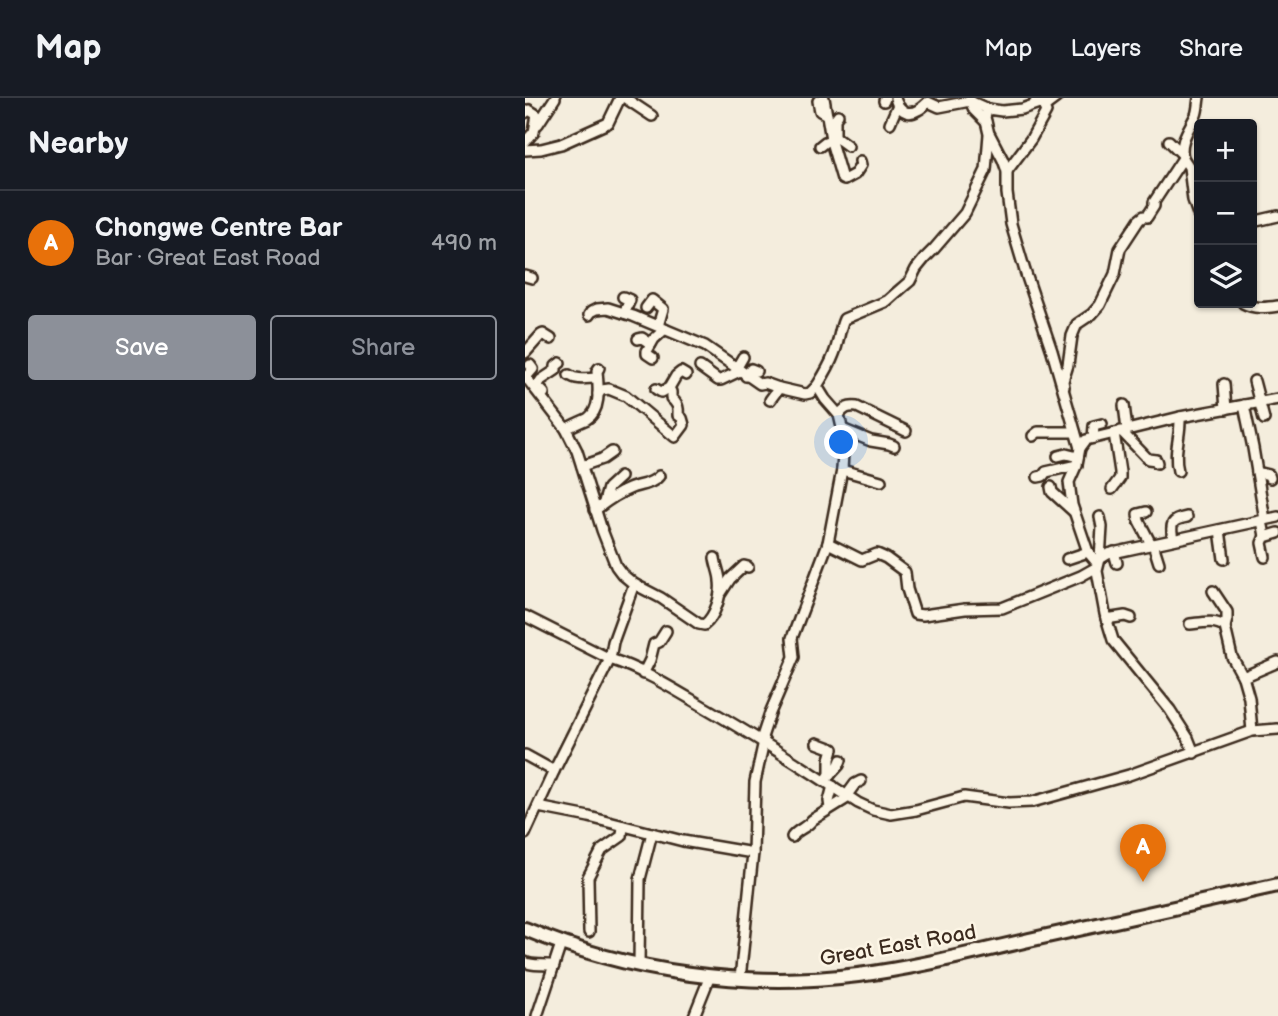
<!DOCTYPE html>
<meta charset="utf-8">
<style>
body{margin:0;font-family:"Balsamiq Sans",sans-serif;background:#242831;color:#f1f3f6}
.controls{position:absolute;right:21px;top:21px;display:grid;overflow:hidden;border-radius:7px;box-shadow:0 2px 5px #0004}
.controls button{width:63px;height:63px;display:grid;place-items:center;padding:0;border:0;border-bottom:2px solid #363941;background:#171b24;color:#f1f3f6;font:35px sans-serif}
.you{position:absolute;left:317px;top:345px;width:24px;height:24px;margin:-18px;border:5px solid #fff;border-radius:50%;background:#1a73e8;box-shadow:0 0 0 10px #1a73e833}
.badge{display:grid;place-items:center;width:46px;height:46px;border-radius:50%;background:#8c9099;color:#fff;font-size:23px;font-weight:700}
.pin{position:absolute;translate:-50% -58px;filter:drop-shadow(0 2px 4px #0008)}
.pin::after{content:'';position:absolute;top:37px;width:24px;height:21px;background:inherit;clip-path:polygon(0 0,100% 0,50% 100%)}
.list{margin:0;padding:0;list-style:none}
h2{display:flex;justify-content:space-between;align-items:center;height:91px;margin:0;padding:0 28px;font-size:30px}
h2 small{font-size:23px;font-weight:400;color:#9ea1a6}
.list li{display:grid;grid-template-columns:46px 1fr auto;gap:21px;align-items:center;box-sizing:border-box;height:105px;padding:0 28px;border-top:2px solid #363941}
.list b{display:block;font-size:26px;white-space:nowrap}
.list p{margin:0;font-size:23px;white-space:nowrap;color:#9ea1a6}
.list em{font-size:23px;font-style:normal;color:#9ea1a6}
.actions{display:flex;gap:14px;padding:21px 28px}
.actions a{flex:1;padding:16px 0;border:2px solid #8c9099;border-radius:7px;text-align:center;font-size:24px;color:#8c9099}
.actions .main{background:#8c9099;color:#fff}
.icon{flex:none;width:38px;height:38px;fill:none;stroke:currentColor;stroke-width:2;stroke-linecap:round;stroke-linejoin:round}
.map{position:relative;flex:none;width:753px;height:918px;overflow:hidden}
header{display:flex;align-items:center;gap:42px;box-sizing:border-box;height:98px;padding:0 35px;background:#171b24;border-bottom:2px solid #363941}
header strong{font-size:33px}
nav{display:flex;gap:38px;margin-inline-start:auto;font-size:24px}
main{display:flex}
aside{flex:1;background:#171b24}
.map>svg:first-child{display:block}
.lines{fill:none;stroke-linecap:round;stroke-linejoin:round}
.minor-casing{stroke:#3b2a1e;stroke-width:14}
.highway-casing{stroke:#3b2a1e;stroke-width:18}
.minor{stroke:#fcf5e5;stroke-width:9}
.highway{stroke:#fcf5e5;stroke-width:12}
.labels{text-anchor:middle;stroke-width:5;stroke-linejoin:round;paint-order:stroke}
.street-label{font-size:21px;fill:#3b2a1e;stroke:#fcf5e5}
</style>
<header>
<strong>Map</strong>
<nav><a>Map</a><a>Layers</a><a>Share</a></nav>
</header>
<main>
<aside>
<h2>Nearby<small></small></h2>
<ul class="list">
<li><span class="badge" style="background:#e8710a">A</span><div><b>Chongwe Centre Bar</b><p>Bar · Great East Road</p></div><em>490 m</em></li>
</ul>
<div class="actions"><a class="main">Save</a><a>Share</a></div>
</aside>
<div class="map">
<svg width="753" height="918" viewBox="0 0 753 918">
<rect width="100%" height="100%" fill="#f4eddd"/>
<filter id="ink" filterUnits="userSpaceOnUse"><feTurbulence type="fractalNoise" baseFrequency=".0143" numOctaves="2"/><feDisplacementMap in="SourceGraphic" scale="14" xChannelSelector="R" yChannelSelector="G"/><feConvolveMatrix kernelMatrix="1 2 1 2 8 2 1 2 1" color-interpolation-filters="sRGB"/></filter>
<g filter="url(#ink)">
<g class="lines">
<g class="minor-casing">
<g id="minor">
<polyline points="100,0 127,18"/>
<polyline points="299,0 307,47 317,81 319,82 330,76 336,67 335,63"/>
<path d="M370,0C373,11 382,19 393,12C397,10 400,7 403,4L414,9L445,3L463,11L477,13L497,11L517,4"/>
<polyline points="445,2 449,12 461,24"/>
<polyline points="293,3 295,13 302,17"/>
<polyline points="359,3 360,0"/>
<polyline points="519,9 531,0"/>
<polyline points="0,15 4,12 12,17 9,34 0,44"/>
<polyline points="365,25 372,9"/>
<polyline points="13,26 30,0"/>
<polyline points="465,37 478,62 482,73 482,95 486,126 500,173 527,253 555,350 552,366 544,384 547,407 563,454 573,466"/>
<polyline points="310,39 310,21 313,17"/>
<polyline points="644,43 656,55"/>
<polyline points="295,48 300,44 312,40 323,48"/>
<polyline points="0,52 16,51 36,46 83,25 95,0"/>
<polyline points="658,60 664,69 668,102 674,119"/>
<polyline points="482,73 506,41 521,14 517,4 510,0"/>
<polyline points="727,124 753,118"/>
<polyline points="0,178 7,180"/>
<polyline points="98,199 105,202 99,215"/>
<path d="M718,205C729,211 740,210 753,208"/>
<polyline points="121,210 127,202 138,211 133,228"/>
<polyline points="64,217 66,214 72,211 83,210 108,218 180,248 235,286 240,285 254,290"/>
<polyline points="113,241 117,240 126,246"/>
<polyline points="0,255 16,237 18,236 26,241"/>
<polyline points="128,260 122,256 122,253 129,241 140,231"/>
<polyline points="175,269 193,282 196,282 215,273"/>
<polyline points="211,271 218,259"/>
<path d="M44,277C53,283 62,280 72,280"/>
<path d="M0,278L41,331L52,353L77,432L91,468L97,476L109,486L136,500L174,526L179,527C190,519 197,497 195,483C195,476 191,468 190,460"/>
<polyline points="221,278 226,271 231,273"/>
<polyline points="1,279 8,271 5,267"/>
<polyline points="729,283 739,321"/>
<polyline points="699,286 701,311"/>
<path d="M539,289L538,283L543,267L547,238L552,226L567,216L575,207L590,176L595,151L614,122L619,118L622,119L629,108V104L658,60C654,43 664,31 671,17C673,12 673,5 674,0"/>
<polyline points="131,291 136,294 144,290"/>
<polyline points="19,295 12,288 16,282 31,272 31,268 35,265"/>
<path d="M73,296L77,292L84,291L101,298L150,339L159,327L157,320L153,317C154,309 152,305 146,300V294L144,290L151,278L156,274L161,277"/>
<polyline points="245,302 254,290 280,296 285,295 292,288"/>
<polyline points="599,307 602,332"/>
<polyline points="719,307 728,350 740,422"/>
<path d="M314,317C319,310 323,308 332,309L381,333"/>
<path d="M41,331C48,327 55,324 62,321C77,312 73,287 72,273L74,270"/>
<polyline points="317,331 346,343 364,346 369,348"/>
<polyline points="596,333 623,361 631,362 632,365"/>
<polyline points="508,338 513,334 550,334"/>
<polyline points="568,340 569,328 577,326"/>
<polyline points="555,350 561,342 602,332 655,319 753,301"/>
<polyline points="533,358 541,356 553,359"/>
<polyline points="57,368 77,361 87,354"/>
<polyline points="317,372 356,383"/>
<path d="M653,373C648,354 656,338 655,319"/>
<polyline points="732,374 744,377 745,380"/>
<polyline points="513,379 518,378 521,374 552,367"/>
<polyline points="526,389 527,394 548,413"/>
<polyline points="587,391 595,380 595,374 589,335"/>
<polyline points="79,404 83,390 95,379"/>
<path d="M70,412C81,404 91,396 104,391C114,386 127,387 134,378"/>
<polyline points="621,414 613,416 614,423 626,446"/>
<polyline points="575,419 577,429 575,461"/>
<polyline points="737,423 740,438 743,438 753,435"/>
<polyline points="695,432 699,461"/>
<polyline points="740,438 737,445 740,459"/>
<path d="M648,441C645,426 646,422 662,419"/>
<polyline points="303,445 337,462 352,456 361,460 380,474 382,491 390,516 398,517 440,511 477,510 556,478 572,469"/>
<polyline points="628,446 634,465"/>
<polyline points="589,454 592,465"/>
<polyline points="542,461 563,454"/>
<polyline points="688,493 702,514 702,521 700,529 707,559 718,579"/>
<polyline points="196,495 205,481 219,468 223,469"/>
<path d="M0,518L85,561C119,572 150,592 181,610C233,640 283,672 333,705L348,712L366,716L391,712L439,699L484,705L507,704L604,677L727,633L753,631"/>
<polyline points="581,521 600,518 606,520"/>
<path d="M665,526C676,525 690,521 700,529"/>
<polyline points="118,576 125,562 129,546 134,544 141,533"/>
<polyline points="727,633 724,600 718,579 753,564"/>
<path d="M236,642L245,615L269,559L267,540L303,445L317,372L319,338L314,317L300,301L292,288C299,277 305,267 309,256C314,244 314,232 319,221L362,203L371,195L385,183L391,171L400,160L409,151L440,115L461,72L464,36L460,19L463,11"/>
<polyline points="292,645 308,651 305,661 305,677"/>
<polyline points="669,655 663,640 645,612 588,542 580,516 572,473 575,461 583,456 753,419"/>
<polyline points="0,657 29,673"/>
<polyline points="303,679 314,667 316,662"/>
<polyline points="322,697 330,686 336,683"/>
<polyline points="13,709 64,719 158,743 228,755"/>
<polyline points="305,710 304,703 308,688"/>
<polyline points="0,736 29,673 85,561 88,544 109,486"/>
<path d="M267,739C272,731 282,730 287,722L324,699"/>
<polyline points="64,834 63,779 77,752 97,738 98,728"/>
<path d="M0,864C8,869 19,865 29,868"/>
<polyline points="114,867 115,781 127,735"/>
<polyline points="215,881 228,755 230,684 239,643"/>
<polyline points="12,918 36,846"/>
<polyline points="169,918 185,878"/>
</g>
</g>
<g class="highway-casing">
<path id="highway" d="M0,831C104,875 221,891 333,877C390,870 447,855 504,842C587,824 670,806 753,787"/>
</g>
<use href="#minor" class="minor"/>
<use href="#highway" class="highway"/>
</g>
</g>
<g class="labels">
<g class="street-label">
<text transform="translate(373 847) rotate(-10)" y="7">Great East Road</text>
</g>
</g>
</svg>
<div class="controls">
<button>+</button>
<button>−</button>
<button><svg class="icon" aria-label="layers" viewBox="0 0 24 24"><path d="M12 4l9 5-9 5-9-5zM3 14l9 5 9-5"/></svg></button>
</div>
<div class="you"></div>
<div class="pin badge" style="left:618px;top:784px;background:#e8710a">A</div>
</div>
</main>
